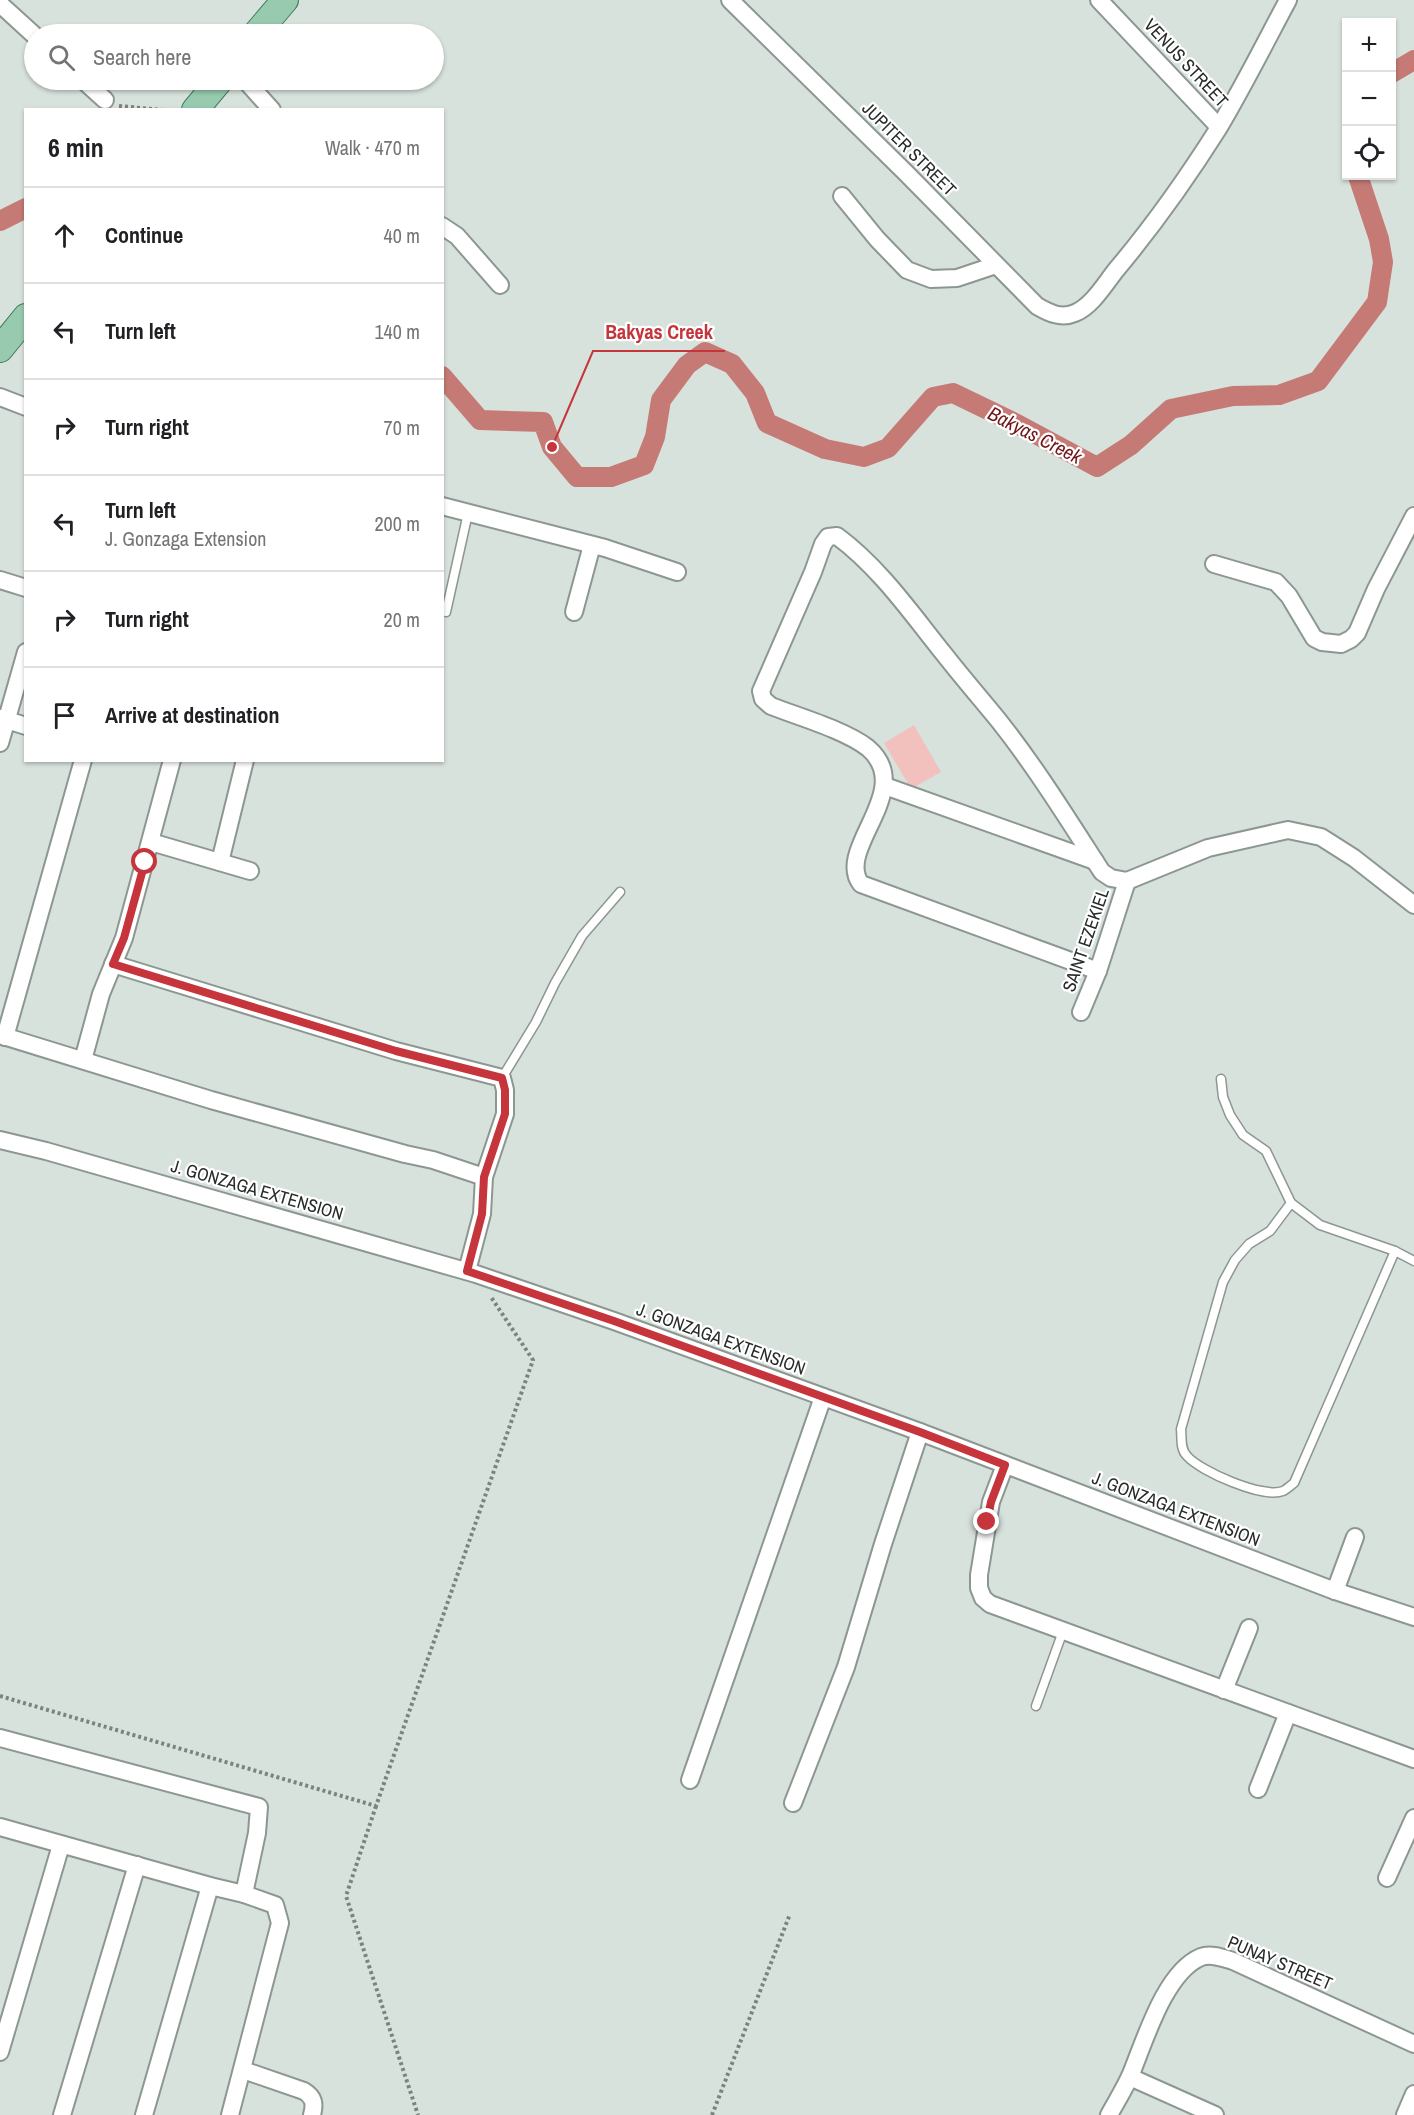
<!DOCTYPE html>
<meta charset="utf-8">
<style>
body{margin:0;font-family:"Archivo Narrow",sans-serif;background:#f6f6f6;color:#202124}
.controls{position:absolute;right:18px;top:18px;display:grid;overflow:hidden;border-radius:0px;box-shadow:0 2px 4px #0004}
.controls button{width:54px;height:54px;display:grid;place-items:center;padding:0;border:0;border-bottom:2px solid #e0e0e0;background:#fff;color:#202124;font:30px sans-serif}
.stop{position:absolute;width:18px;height:18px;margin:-14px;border:4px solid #c5353b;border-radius:50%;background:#fff}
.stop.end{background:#c5353b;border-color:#fff;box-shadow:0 2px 6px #0008}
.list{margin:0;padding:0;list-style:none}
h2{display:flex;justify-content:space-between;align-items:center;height:78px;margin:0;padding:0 24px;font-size:26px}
h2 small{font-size:20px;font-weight:400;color:#757577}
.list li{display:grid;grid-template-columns:39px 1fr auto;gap:18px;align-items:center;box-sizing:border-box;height:96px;padding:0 24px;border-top:2px solid #e0e0e0}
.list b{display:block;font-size:22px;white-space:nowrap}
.list p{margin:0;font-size:20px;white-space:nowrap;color:#757577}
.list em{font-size:20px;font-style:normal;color:#757577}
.icon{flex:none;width:33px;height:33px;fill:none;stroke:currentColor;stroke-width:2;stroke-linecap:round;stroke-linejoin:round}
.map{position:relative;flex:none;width:1414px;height:2115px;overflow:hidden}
.search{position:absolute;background:#fff;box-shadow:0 2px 4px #0004;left:24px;top:24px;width:420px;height:66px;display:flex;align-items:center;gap:15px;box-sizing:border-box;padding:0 21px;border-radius:33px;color:#757577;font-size:22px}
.panel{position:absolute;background:#fff;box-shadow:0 2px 4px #0004;left:24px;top:108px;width:420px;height:654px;border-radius:0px}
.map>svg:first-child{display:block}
.green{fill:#f3c1bd}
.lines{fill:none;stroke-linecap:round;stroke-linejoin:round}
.canal{stroke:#c57a75;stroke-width:20}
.service-casing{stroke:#8d9791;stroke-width:11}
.minor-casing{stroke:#8d9791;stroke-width:20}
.primary-casing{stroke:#437b5c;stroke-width:28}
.path{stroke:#7c837f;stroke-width:4;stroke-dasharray:3 3;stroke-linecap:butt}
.service{stroke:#fff;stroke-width:8}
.minor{stroke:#fff;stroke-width:16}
.primary{stroke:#97caae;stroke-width:26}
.route{stroke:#c5353b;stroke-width:8}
.labels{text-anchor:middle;stroke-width:4.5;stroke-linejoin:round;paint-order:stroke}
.street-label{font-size:18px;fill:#272b29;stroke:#fff}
.water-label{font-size:20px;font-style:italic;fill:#71161b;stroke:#fff}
.leader{fill:none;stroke:#c5353b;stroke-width:2}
.callout-dot{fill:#c5353b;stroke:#fff;stroke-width:2}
.callout-label{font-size:20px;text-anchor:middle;font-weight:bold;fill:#c5353b;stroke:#fff;stroke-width:4.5;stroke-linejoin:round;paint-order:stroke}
</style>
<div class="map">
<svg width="1414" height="2115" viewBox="0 0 1414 2115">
<rect width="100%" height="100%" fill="#d8e2dc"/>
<polygon class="green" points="914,725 941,772 911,789 884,743"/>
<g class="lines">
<g class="canal">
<polyline points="1392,73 1414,60"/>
<polyline points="0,221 26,208"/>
<polyline points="442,376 480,420 543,422 552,447 577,477 611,477 644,465 655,437 661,400 687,365 705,352 732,364 755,393 767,423 825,449 864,457 888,448 933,397 953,393 1017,424 1097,467 1131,445 1171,409 1233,396 1279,395 1318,381 1377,302 1383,262 1379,239 1358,176"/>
</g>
<g class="service-casing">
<g id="service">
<polyline points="446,612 468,513"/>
<polyline points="502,1078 536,1022 555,983 582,936 620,892"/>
<polyline points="1221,1079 1223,1097 1230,1115 1243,1135 1266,1151 1291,1203 1320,1225 1395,1251 1414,1261"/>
<path d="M1291,1203L1270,1231L1249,1244L1235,1260L1223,1282L1181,1429C1182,1438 1180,1449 1187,1456C1200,1471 1263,1499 1283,1491C1286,1490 1291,1485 1294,1483L1395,1251"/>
<polyline points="1036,1706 1063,1631"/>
</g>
</g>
<g class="minor-casing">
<g id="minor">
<path d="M730,0L905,172L1037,306C1049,313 1061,319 1075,313C1092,306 1105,284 1116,270C1153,226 1187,178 1218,129C1243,87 1265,43 1288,0"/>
<polyline points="1099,0 1219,127"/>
<polyline points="0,4 34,35"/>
<polyline points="83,80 105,100"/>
<polyline points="245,80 272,110"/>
<polyline points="842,196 877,239 907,270 931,279 957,278 996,265"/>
<polyline points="442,226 457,236 500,285"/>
<polyline points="0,397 26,407"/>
<polyline points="442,506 605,548 677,572"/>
<polyline points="1214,564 1276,582 1289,596 1314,638 1322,642 1341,644 1351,639 1357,633 1376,589 1414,516"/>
<polyline points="0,580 26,588"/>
<polyline points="574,612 592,545"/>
<polyline points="0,718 26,726"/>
<polyline points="0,743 26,652"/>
<polyline points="885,786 1095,861"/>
<polyline points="151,842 250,871"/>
<polyline points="220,862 245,760"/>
<polyline points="113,964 396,1051 502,1078 505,1090 505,1114 484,1177 482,1214 467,1271"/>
<path d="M1098,971L861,884C834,849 917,790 868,748C845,730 799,717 771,706L763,699L761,691L813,572L823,544L828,537L837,536C880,568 911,613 944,654C962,677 981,699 999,721C1037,769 1069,821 1102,872L1111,878L1127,881L1208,848L1288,830L1321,837L1354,858L1414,905"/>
<polyline points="1081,1012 1098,971 1127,881"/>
<polyline points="0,1035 211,1100 405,1154 433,1160 484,1177"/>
<polyline points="5,1037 83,760"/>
<polyline points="83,1060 101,994 124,938 172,760"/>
<polyline points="0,1140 46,1151 476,1274 614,1321 920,1432 1335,1591 1414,1617"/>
<polyline points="1005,1465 991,1502 979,1575 979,1588 983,1598 990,1604 1414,1759"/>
<polyline points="1335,1591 1355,1537"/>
<polyline points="1224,1690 1249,1628"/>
<polyline points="0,1738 259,1807 257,1833 244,1894"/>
<polyline points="690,1780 823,1397"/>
<polyline points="1258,1789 1288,1713"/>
<polyline points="793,1803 846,1667 883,1544 920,1432"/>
<polyline points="0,1827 210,1886 244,1894 275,1905 280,1923 230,2115"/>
<polyline points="1387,1878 1414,1818"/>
<polyline points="0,2052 61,1845"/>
<path d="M243,2070L304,2091C314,2097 315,2104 312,2115"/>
<polyline points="1130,2077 1215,2115"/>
<polyline points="62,2115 137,1865"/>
<polyline points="144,2115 210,1886"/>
<path d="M1109,2115C1116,2102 1125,2088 1131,2074C1145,2040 1165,1972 1201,1957C1211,1953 1223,1958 1233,1961L1414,2044"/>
<polyline points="1405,2115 1414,2094"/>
</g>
</g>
<g class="primary-casing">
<g id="primary">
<polyline points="256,34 285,0"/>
<polyline points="195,110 220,80"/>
<polyline points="0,349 26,317"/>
</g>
</g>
<g class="path">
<polyline points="119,106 163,110"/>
<polyline points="0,1696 376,1806 533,1360 491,1297"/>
<polyline points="376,1806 346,1896 418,2115"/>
<polyline points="712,2115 790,1914"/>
</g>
<use href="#service" class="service"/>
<use href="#minor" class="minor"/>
<use href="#primary" class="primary"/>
</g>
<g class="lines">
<polyline class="route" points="145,862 124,938 113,964 396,1051 502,1078 505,1090 505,1114 484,1177 482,1214 467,1271 614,1321 920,1432 1005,1465 991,1502 987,1522"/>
</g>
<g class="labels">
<g class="street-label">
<text transform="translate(1186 63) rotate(47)" y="6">VENUS STREET</text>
<text transform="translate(909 149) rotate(45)" y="6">JUPITER STREET</text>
<text transform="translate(1086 940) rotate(-71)" y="6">SAINT EZEKIEL</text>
<text transform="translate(257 1190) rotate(16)" y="6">J. GONZAGA EXTENSION</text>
<text transform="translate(721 1339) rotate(20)" y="6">J. GONZAGA EXTENSION</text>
<text transform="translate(1176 1509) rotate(21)" y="6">J. GONZAGA EXTENSION</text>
<text transform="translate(1280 1963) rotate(23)" y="6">PUNAY STREET</text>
</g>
<g class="water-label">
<text transform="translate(1035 435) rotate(27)" y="7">Bakyas Creek</text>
</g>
</g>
<path class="leader" d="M552 447L593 351H725"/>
<circle class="callout-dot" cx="552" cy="447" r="6"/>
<g class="callout-label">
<text x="659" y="339">Bakyas Creek</text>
</g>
</svg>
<div class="controls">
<button>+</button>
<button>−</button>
<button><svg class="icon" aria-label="locate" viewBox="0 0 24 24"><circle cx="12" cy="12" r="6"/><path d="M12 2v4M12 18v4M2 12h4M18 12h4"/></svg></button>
</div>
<div class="stop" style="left:145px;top:862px"></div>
<div class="stop end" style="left:987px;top:1522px"></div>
<div class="search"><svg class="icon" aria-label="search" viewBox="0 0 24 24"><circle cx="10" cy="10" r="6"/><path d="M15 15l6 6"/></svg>Search here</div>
<section class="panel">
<h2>6 min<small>Walk · 470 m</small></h2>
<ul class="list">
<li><svg class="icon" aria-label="ahead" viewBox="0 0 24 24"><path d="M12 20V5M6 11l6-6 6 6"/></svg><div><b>Continue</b></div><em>40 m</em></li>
<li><svg class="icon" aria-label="left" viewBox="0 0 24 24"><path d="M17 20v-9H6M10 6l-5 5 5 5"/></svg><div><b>Turn left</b></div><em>140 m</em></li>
<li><svg class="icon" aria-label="right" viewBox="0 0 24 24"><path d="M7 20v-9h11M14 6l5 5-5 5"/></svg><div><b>Turn right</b></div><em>70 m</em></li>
<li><svg class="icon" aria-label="left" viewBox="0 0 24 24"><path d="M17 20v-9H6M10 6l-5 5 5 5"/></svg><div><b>Turn left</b><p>J. Gonzaga Extension</p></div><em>200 m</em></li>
<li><svg class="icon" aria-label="right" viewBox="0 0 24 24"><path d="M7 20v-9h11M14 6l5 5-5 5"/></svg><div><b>Turn right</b></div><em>20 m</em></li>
<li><svg class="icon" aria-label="arrive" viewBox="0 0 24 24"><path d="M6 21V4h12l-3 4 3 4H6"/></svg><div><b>Arrive at destination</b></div></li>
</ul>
</section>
</div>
